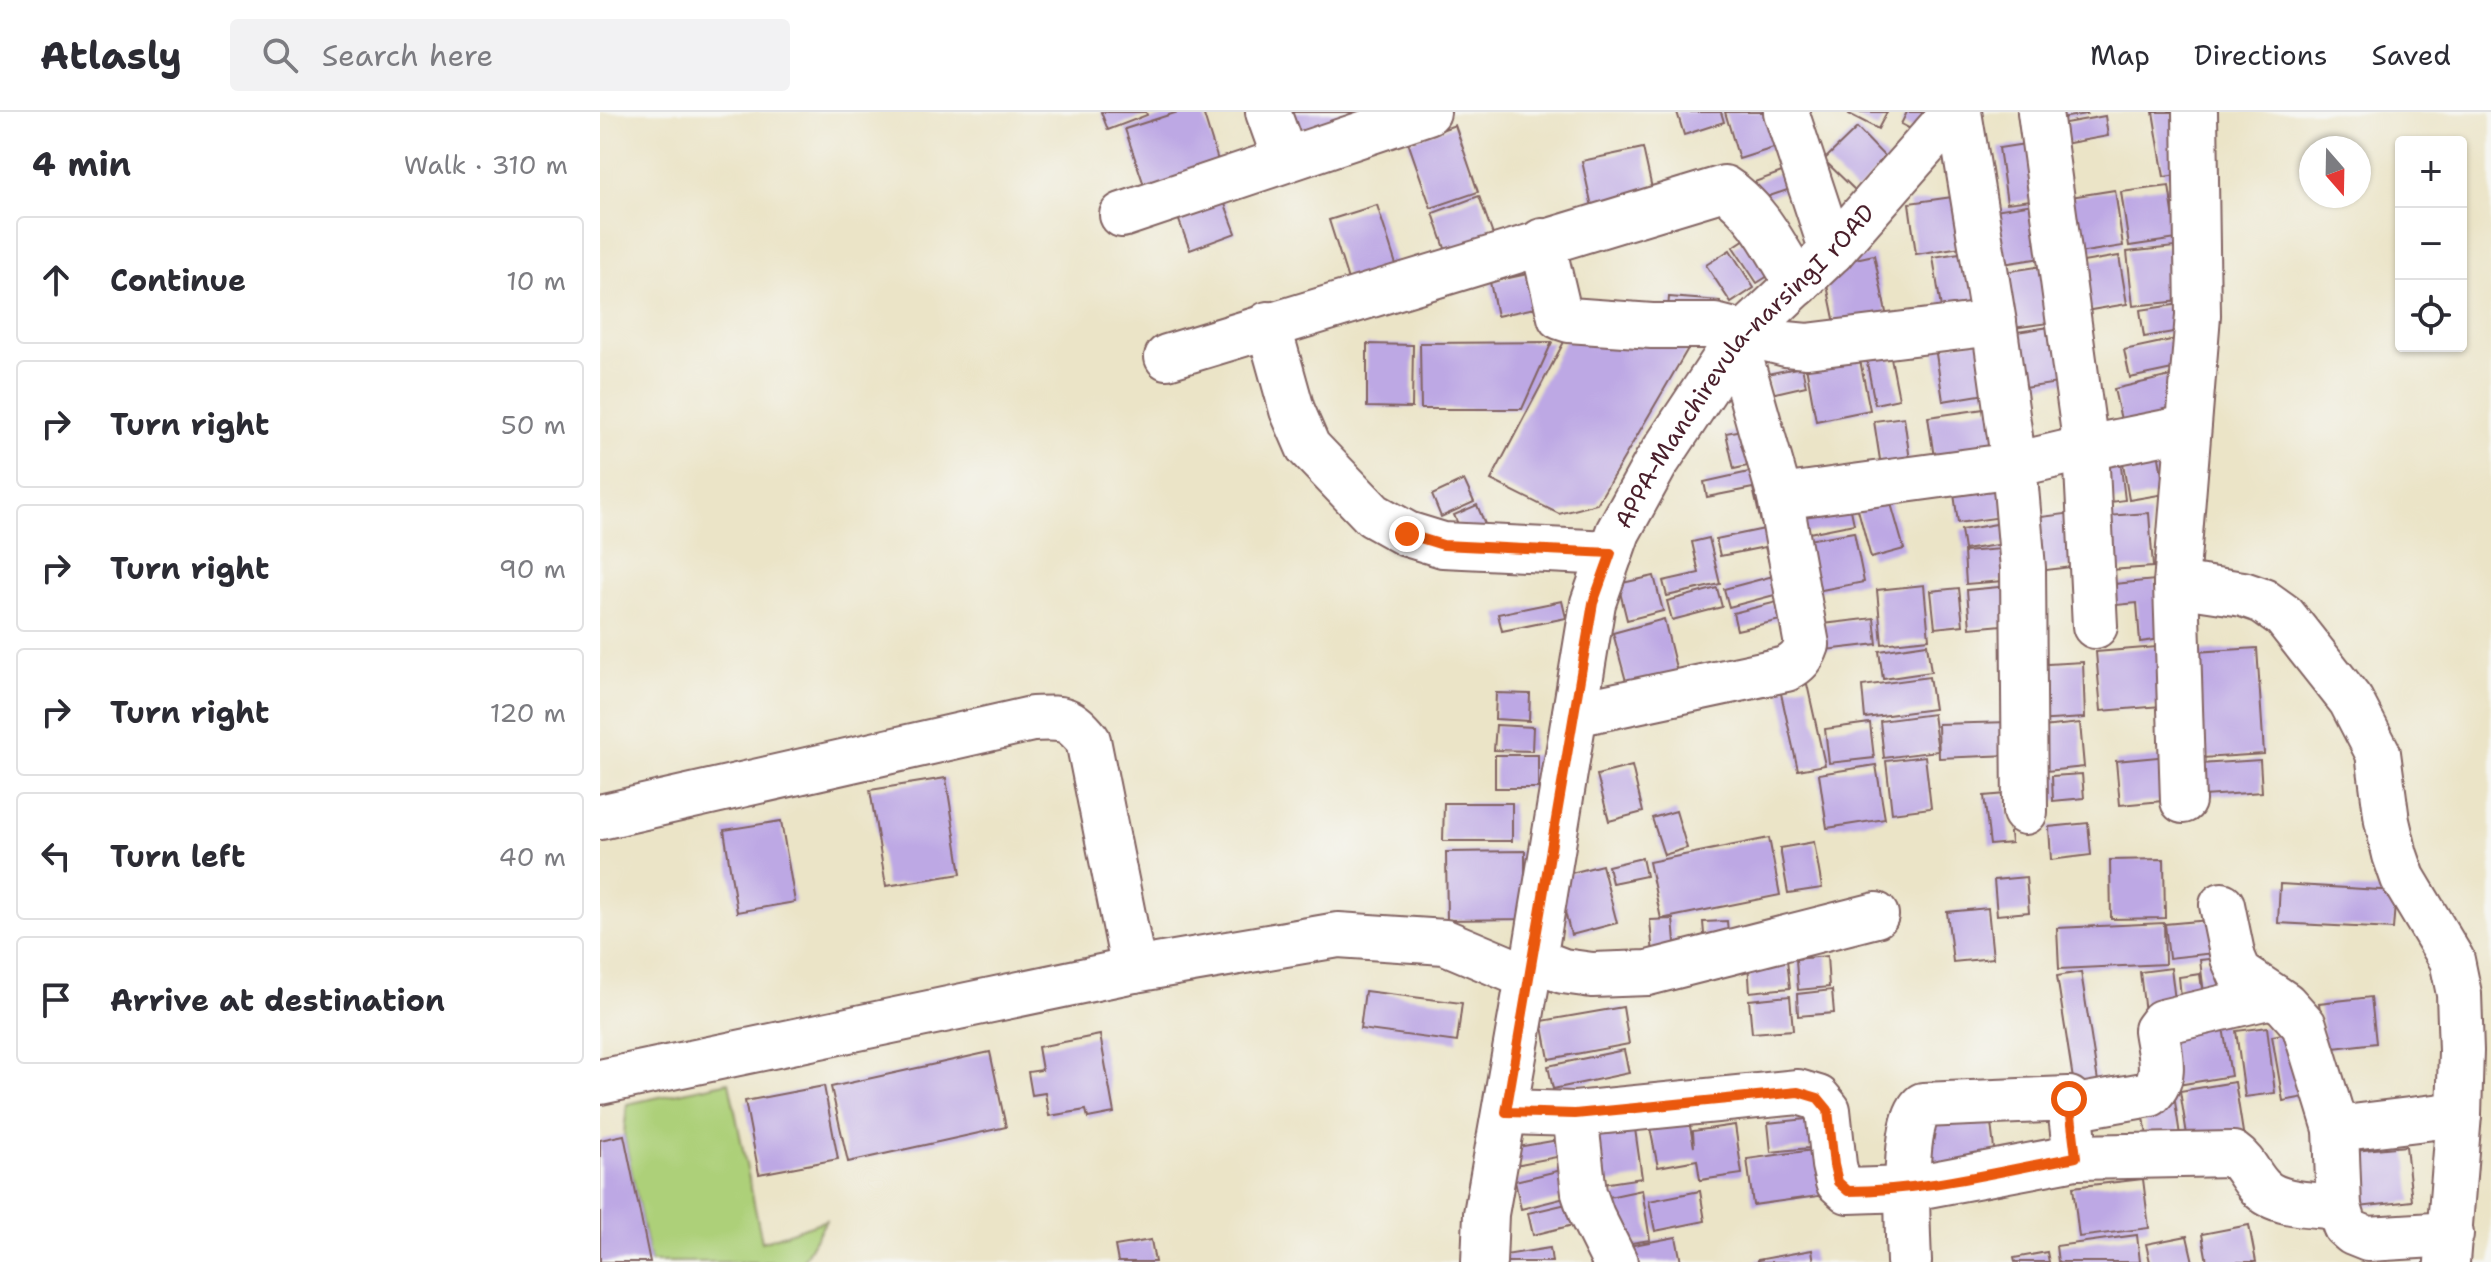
<!DOCTYPE html>
<meta charset="utf-8">
<style>
body{margin:0;font-family:"Shantell Sans",sans-serif;background:#f2f2f3;color:#2b2b33}
.controls{position:absolute;right:24px;top:24px;display:grid;overflow:hidden;border-radius:8px;box-shadow:0 2px 6px #0004}
.controls button{width:72px;height:72px;display:grid;place-items:center;padding:0;border:0;border-bottom:2px solid #e1e1e2;background:#fff;color:#2b2b33;font:40px sans-serif}
.compass{position:absolute;left:1699px;top:24px;width:72px;height:72px;border-radius:50%;background:#fff;box-shadow:0 2px 6px #0004;rotate:160deg}
.stop{position:absolute;width:24px;height:24px;margin:-18px;border:6px solid #ea580c;border-radius:50%;background:#fff}
.stop.end{background:#ea580c;border-color:#fff;box-shadow:0 2px 8px #0008}
.list{margin:0;padding:0;list-style:none}
h2{display:flex;justify-content:space-between;align-items:center;height:104px;margin:0;padding:0 32px;font-size:34px}
h2 small{font-size:26px;font-weight:400;color:#7c7c81}
.list li{display:grid;grid-template-columns:52px 1fr auto;gap:24px;align-items:center;box-sizing:border-box;height:128px;margin:0 16px 16px;padding:0 16px;border:2px solid #e1e1e2;border-radius:8px}
.list b{display:block;font-size:30px;white-space:nowrap}
.list em{font-size:26px;font-style:normal;color:#7c7c81}
.icon{flex:none;width:44px;height:44px;fill:none;stroke:currentColor;stroke-width:2;stroke-linecap:round;stroke-linejoin:round}
.map{position:relative;flex:none;width:1891px;height:1150px;overflow:hidden}
header{display:flex;align-items:center;gap:48px;box-sizing:border-box;height:112px;padding:0 40px;background:#fff;border-bottom:2px solid #e1e1e2}
header strong{font-size:38px}
nav{display:flex;gap:44px;margin-inline-start:auto;font-size:28px}
.search{width:560px;height:72px;background:#f2f2f3;display:flex;align-items:center;gap:20px;box-sizing:border-box;padding:0 28px;border-radius:8px;color:#7c7c81;font-size:30px}
main{display:flex}
aside{flex:1;background:#fff}
.map>svg:first-child{display:block}
.green{fill:#add079;stroke:#7c7852;stroke-width:2}
.building{fill:#bda8e4}
.lines{fill:none;stroke-linecap:round;stroke-linejoin:round}
.minor-casing{stroke:#826462;stroke-width:48}
.minor{stroke:#fff;stroke-width:44}
.route{stroke:#ea580c;stroke-width:10}
.labels{text-anchor:middle;stroke-width:6;stroke-linejoin:round;paint-order:stroke}
.street-label{font-size:24px;fill:#4a1f2b;stroke:#f6f6f2}
</style>
<header>
<strong>Atlasly</strong>
<div class="search"><svg class="icon" aria-label="search" viewBox="0 0 24 24"><circle cx="10" cy="10" r="6"/><path d="M15 15l6 6"/></svg>Search here</div>
<nav><a>Map</a><a>Directions</a><a>Saved</a></nav>
</header>
<main>
<aside>
<h2>4 min<small>Walk · 310 m</small></h2>
<ul class="list">
<li><svg class="icon" aria-label="ahead" viewBox="0 0 24 24"><path d="M12 20V5M6 11l6-6 6 6"/></svg><div><b>Continue</b></div><em>10 m</em></li>
<li><svg class="icon" aria-label="right" viewBox="0 0 24 24"><path d="M7 20v-9h11M14 6l5 5-5 5"/></svg><div><b>Turn right</b></div><em>50 m</em></li>
<li><svg class="icon" aria-label="right" viewBox="0 0 24 24"><path d="M7 20v-9h11M14 6l5 5-5 5"/></svg><div><b>Turn right</b></div><em>90 m</em></li>
<li><svg class="icon" aria-label="right" viewBox="0 0 24 24"><path d="M7 20v-9h11M14 6l5 5-5 5"/></svg><div><b>Turn right</b></div><em>120 m</em></li>
<li><svg class="icon" aria-label="left" viewBox="0 0 24 24"><path d="M17 20v-9H6M10 6l-5 5 5 5"/></svg><div><b>Turn left</b></div><em>40 m</em></li>
<li><svg class="icon" aria-label="arrive" viewBox="0 0 24 24"><path d="M6 21V4h12l-3 4 3 4H6"/></svg><div><b>Arrive at destination</b></div></li>
</ul>
</aside>
<div class="map">
<svg width="1891" height="1150" viewBox="0 0 1891 1150">
<rect width="100%" height="100%" fill="#f6f6f2"/>
<filter id="ink" filterUnits="userSpaceOnUse"><feTurbulence type="fractalNoise" baseFrequency=".0125" numOctaves="2"/><feDisplacementMap in="SourceGraphic" scale="16" xChannelSelector="R" yChannelSelector="G"/><feConvolveMatrix kernelMatrix="1 2 1 2 8 2 1 2 1" color-interpolation-filters="sRGB"/></filter>
<filter id="wash" filterUnits="userSpaceOnUse"><feTurbulence type="fractalNoise" baseFrequency=".006" numOctaves="4" result="noise"/><feDisplacementMap in="SourceGraphic" scale="32" xChannelSelector="R" yChannelSelector="G"/><feGaussianBlur stdDeviation="1.8" result="paint"/><feColorMatrix in="noise" values="0 0 0 0 0 0 0 0 0 0 0 0 0 0 0 0 0 1.4 0 .05"/><feComposite in="paint" operator="in"/></filter>
<g filter="url(#wash)">
<rect width="100%" height="100%" fill="#ebe4c7"/>
<polygon class="green" points="129,970 162,1130 226,1108 202,1150 50,1150 24,1023 27,992"/>
<g id="blocks">
<g class="building">
<polygon points="501,0 546,0 547,3 508,18"/>
<polygon points="578,0 603,0 620,55 546,79 525,17"/>
<polygon points="677,0 767,0 687,30"/>
<polygon points="1077,0 1121,0 1124,10 1084,23"/>
<polygon points="1125,0 1172,0 1183,33 1139,47"/>
<polygon points="1250,0 1287,0 1278,17 1249,2"/>
<polygon points="1307,0 1329,0 1318,21 1301,12"/>
<polygon points="1453,0 1487,0 1487,2 1454,7"/>
<polygon points="1553,0 1572,0 1583,62 1564,65"/>
<polygon points="1505,4 1508,24 1458,33 1454,13"/>
<polygon points="855,13 878,80 831,96 808,30"/>
<polygon points="1257,16 1288,48 1256,79 1224,48"/>
<polygon points="1438,30 1446,86 1407,91 1399,36"/>
<polygon points="1043,36 1055,90 994,104 982,49"/>
<polygon points="1190,57 1196,75 1155,89 1149,72"/>
<polygon points="1569,74 1577,127 1529,134 1521,80"/>
<polygon points="1515,78 1523,134 1472,142 1464,86"/>
<polygon points="1367,83 1374,133 1316,142 1309,91"/>
<polygon points="879,84 898,137 851,154 833,101"/>
<polygon points="623,87 636,121 590,138 577,103"/>
<polygon points="1446,90 1454,144 1396,153 1388,99"/>
<polygon points="777,93 799,162 751,177 729,108"/>
<polygon points="1156,120 1179,157 1157,171 1133,135"/>
<polygon points="1584,134 1590,188 1533,194 1527,140"/>
<polygon points="1130,138 1154,176 1131,191 1106,153"/>
<polygon points="1373,139 1383,203 1343,209 1333,145"/>
<polygon points="1274,143 1288,210 1237,221 1223,154"/>
<polygon points="1519,144 1527,192 1485,199 1477,151"/>
<polygon points="1455,152 1463,209 1406,217 1398,161"/>
<polygon points="937,160 944,194 897,204 890,170"/>
<polygon points="1069,185 1120,189 1118,213 1067,209"/>
<polygon points="1581,192 1585,218 1544,225 1540,198"/>
<polygon points="1463,213 1471,269 1418,277 1410,221"/>
<polygon points="1585,225 1591,253 1530,266 1524,238"/>
<polygon points="966,226 1093,228 997,392 959,402 891,368"/>
<polygon points="1390,227 1398,280 1343,289 1335,235"/>
<polygon points="952,230 922,297 821,297 820,231"/>
<polygon points="767,232 813,233 812,296 767,295"/>
<polygon points="1289,236 1299,287 1275,292 1265,241"/>
<polygon points="1259,243 1270,298 1216,309 1206,254"/>
<polygon points="1202,255 1206,274 1171,282 1167,262"/>
<polygon points="1575,263 1586,311 1525,325 1514,277"/>
<polygon points="1398,295 1406,348 1336,359 1328,305"/>
<polygon points="1304,305 1311,356 1282,361 1274,309"/>
<polygon points="1157,315 1165,350 1134,357 1126,321"/>
<polygon points="1557,333 1565,382 1529,388 1521,339"/>
<polygon points="1519,338 1525,388 1496,392 1489,342"/>
<polygon points="1167,356 1178,407 1161,411 1153,376 1107,385 1104,370"/>
<polygon points="1404,360 1410,404 1358,411 1352,367"/>
<polygon points="864,368 874,390 841,405 832,383"/>
<polygon points="1247,379 1254,412 1204,422 1198,388"/>
<polygon points="1288,381 1304,437 1271,446 1256,390"/>
<polygon points="877,393 890,424 867,433 854,403"/>
<polygon points="1481,400 1487,453 1431,460 1425,407"/>
<polygon points="1549,401 1553,455 1495,459 1492,405"/>
<polygon points="1408,410 1411,431 1364,438 1361,418"/>
<polygon points="1179,414 1186,447 1169,450 1165,435 1120,444 1116,427"/>
<polygon points="1254,420 1264,470 1211,480 1202,429"/>
<polygon points="1109,426 1120,472 1067,484 1063,469 1099,461 1092,430"/>
<polygon points="1414,436 1416,468 1366,472 1364,440"/>
<polygon points="1177,463 1182,481 1129,495 1124,477"/>
<polygon points="1054,464 1063,499 1027,508 1018,472"/>
<polygon points="1555,468 1561,527 1540,530 1537,491 1506,494 1504,473"/>
<polygon points="1324,473 1329,527 1282,532 1277,478"/>
<polygon points="1409,474 1413,512 1370,516 1367,478"/>
<polygon points="1117,476 1122,495 1072,508 1067,489"/>
<polygon points="1359,476 1363,513 1335,516 1331,479"/>
<polygon points="1189,487 1193,505 1137,518 1133,501"/>
<polygon points="962,489 966,506 902,519 898,502"/>
<polygon points="1274,506 1277,532 1217,539 1215,513"/>
<polygon points="1064,507 1077,560 1027,573 1013,521"/>
<polygon points="1327,532 1331,560 1283,567 1279,539"/>
<polygon points="1569,534 1574,593 1501,599 1496,540"/>
<polygon points="1657,536 1664,642 1602,646 1595,540"/>
<polygon points="1483,550 1485,606 1433,609 1430,553"/>
<polygon points="1329,565 1334,597 1265,606 1262,574"/>
<polygon points="1207,572 1225,653 1198,658 1180,577"/>
<polygon points="896,581 930,582 929,609 895,607"/>
<polygon points="1333,602 1338,639 1284,646 1280,609"/>
<polygon points="1410,610 1410,643 1339,646 1338,612"/>
<polygon points="1270,611 1274,646 1229,651 1225,617"/>
<polygon points="1480,611 1484,655 1437,660 1433,616"/>
<polygon points="896,613 933,615 932,639 894,638"/>
<rect x="895" y="643" width="43" height="33"/>
<polygon points="1325,644 1331,696 1292,701 1286,649"/>
<polygon points="1568,644 1573,688 1520,693 1516,649"/>
<polygon points="1660,648 1662,680 1603,684 1600,652"/>
<polygon points="1276,653 1285,707 1227,716 1219,662"/>
<polygon points="1032,654 1043,700 1009,709 997,663"/>
<polygon points="1482,662 1484,686 1453,689 1452,664"/>
<polygon points="346,666 361,762 286,774 270,678"/>
<polygon points="1406,682 1411,731 1390,733 1384,684"/>
<polygon points="844,691 912,691 912,729 843,729"/>
<polygon points="1076,699 1087,736 1064,743 1052,706"/>
<polygon points="181,709 195,790 137,800 124,718"/>
<polygon points="1488,711 1491,743 1451,748 1449,715"/>
<polygon points="1169,726 1180,783 1061,807 1049,750"/>
<polygon points="1214,730 1222,776 1188,781 1180,736"/>
<polygon points="925,739 925,807 847,808 846,740"/>
<polygon points="1042,746 1046,764 1012,771 1008,754"/>
<polygon points="1564,747 1565,806 1511,807 1510,748"/>
<polygon points="1002,753 1017,811 971,823 956,765"/>
<polygon points="1426,765 1429,800 1397,803 1394,768"/>
<polygon points="1680,772 1796,779 1793,817 1678,811"/>
<polygon points="1388,796 1393,846 1353,850 1347,800"/>
<polygon points="1073,807 1077,853 1054,855 1050,808"/>
<polygon points="1620,807 1623,840 1569,846 1565,812"/>
<polygon points="1127,809 1129,832 1105,834 1103,810"/>
<polygon points="1564,811 1565,852 1459,857 1457,816"/>
<polygon points="1227,844 1229,875 1198,878 1196,847"/>
<polygon points="1628,845 1633,886 1605,890 1600,848"/>
<polygon points="1187,847 1190,876 1150,880 1148,850"/>
<polygon points="1571,856 1577,905 1546,909 1540,860"/>
<polygon points="1481,860 1499,976 1475,980 1457,864"/>
<polygon points="1600,862 1604,892 1582,895 1579,865"/>
<polygon points="1232,878 1234,901 1198,904 1197,882"/>
<polygon points="765,879 862,891 857,930 760,917"/>
<polygon points="1190,884 1193,918 1152,921 1149,888"/>
<polygon points="1771,885 1776,931 1725,937 1719,891"/>
<polygon points="1023,895 1029,932 949,947 942,909"/>
<polygon points="1621,903 1631,964 1572,974 1562,913"/>
<polygon points="1667,915 1675,981 1645,985 1636,919"/>
<polygon points="1699,919 1710,984 1683,989 1672,924"/>
<polygon points="500,923 514,1001 488,1006 486,998 449,1004 445,981 432,983 428,960 442,958 438,935"/>
<polygon points="1024,938 1029,961 953,977 948,954"/>
<polygon points="390,940 406,1015 248,1050 231,975"/>
<polygon points="1635,970 1644,1027 1589,1035 1580,979"/>
<polygon points="224,974 238,1047 159,1062 145,989"/>
<polygon points="1574,983 1581,1030 1549,1035 1541,988"/>
<polygon points="1389,994 1396,1054 1327,1063 1321,1002"/>
<polygon points="1088,1004 1094,1035 1093,1019 1135,1013 1142,1062 1100,1068 1097,1048 1058,1055 1049,1011"/>
<polygon points="1216,1006 1219,1035 1171,1040 1168,1011"/>
<polygon points="1034,1010 1042,1066 995,1073 987,1017"/>
<polygon points="24,1023 50,1150 0,1150 0,1028"/>
<polygon points="964,1027 967,1043 915,1053 912,1036"/>
<polygon points="1806,1034 1812,1089 1759,1095 1754,1039"/>
<polygon points="1221,1037 1226,1083 1153,1093 1147,1047"/>
<polygon points="966,1057 973,1084 921,1097 915,1069"/>
<polygon points="1543,1067 1549,1116 1479,1125 1473,1075"/>
<polygon points="1042,1078 1050,1128 1013,1134 1004,1086"/>
<polygon points="1100,1079 1105,1109 1055,1119 1049,1089"/>
<polygon points="971,1091 977,1112 933,1123 928,1101"/>
<polygon points="1649,1113 1656,1150 1607,1150 1602,1122"/>
<polygon points="1537,1123 1540,1150 1458,1150 1456,1134"/>
<polygon points="1587,1124 1593,1150 1550,1150 1546,1132"/>
<polygon points="1076,1125 1081,1150 1026,1150 1023,1135"/>
<polygon points="551,1128 555,1150 518,1150 515,1134"/>
<polygon points="950,1136 952,1150 900,1150 899,1144"/>
<polygon points="1212,1138 1214,1150 1157,1150 1157,1148"/>
<polygon points="1447,1140 1449,1150 1415,1150 1414,1146"/>
</g>
</g>
</g>
<g filter="url(#ink)">
<use href="#blocks" fill-opacity="0" stroke="#826462" stroke-width="2"/>
<g class="lines">
<g class="minor-casing">
<g id="minor">
<polyline points="668,0 685,47"/>
<polyline points="1186,0 1232,139"/>
<polyline points="1359,0 1394,211 1414,353 1423,456 1425,700"/>
<polyline points="1440,0 1486,336 1495,514"/>
<polyline points="522,103 828,0"/>
<polyline points="942,129 960,205 969,208 1052,214 1115,214 1186,232 1207,234 1394,211"/>
<polyline points="668,212 692,298 708,335 773,403 807,422 843,433 1011,441"/>
<path d="M567,245L1124,76C1158,97 1177,139 1198,172"/>
<polyline points="1180,385 1414,353 1486,336 1587,316"/>
<polyline points="1576,472 1643,482 1663,489 1684,504 1751,589 1778,641 1787,709 1795,743 1803,766 1852,848 1859,882 1861,939 1859,1002 1847,1150"/>
<path d="M975,602L1186,557C1198,551 1203,545 1207,533L1180,385L1136,230"/>
<polyline points="1583,689 1576,472 1598,203 1595,0"/>
<path d="M0,705L432,607C463,606 468,604 488,628L534,858"/>
<polyline points="1622,793 1633,846 1640,862 1685,892 1704,913 1736,1017 1739,1095 1745,1114 1753,1121 1768,1127 1851,1122"/>
<polyline points="934,848 963,859 992,863 1048,861 1276,803"/>
<polyline points="0,970 534,858 738,823 845,830 928,865"/>
<path d="M1470,996L1550,982C1568,965 1559,940 1556,918L1562,910L1672,884"/>
<path d="M906,1000L975,1002L1198,980L1218,986L1228,998L1234,1053L1238,1070L1248,1079L1307,1077L1476,1045L1633,1042C1646,1051 1650,1065 1661,1076C1678,1094 1716,1092 1739,1095"/>
<polyline points="975,1002 984,1081 992,1104 1015,1150"/>
<polyline points="1736,1017 1859,1002"/>
<path id="s1" d="M884,1150L886,1102L928,865L934,848L993,491L1018,420L1056,351L1136,230L1232,139L1354,0"/>
<path d="M1309,1150C1308,1120 1301,1010 1323,993L1469,987L1476,1045"/>
</g>
</g>
<use href="#minor" class="minor"/>
</g>
</g>
<g class="lines" filter="url(#ink)">
<path class="route" d="M807,422L843,433L1011,441L993,491L906,1000L975,1002L1198,980L1218,986L1228,998L1234,1053L1238,1070L1248,1079C1325,1079 1400,1059 1476,1045L1469,987"/>
</g>
<g class="labels">
<g class="street-label">
<text dy="8" stroke="none"><textPath href="#s1" startOffset="954">APPA-Manchirevula-narsingI rOAD</textPath></text>
</g>
</g>
</svg>
<div class="controls">
<button>+</button>
<button>−</button>
<button><svg class="icon" aria-label="locate" viewBox="0 0 24 24"><circle cx="12" cy="12" r="6"/><path d="M12 2v4M12 18v4M2 12h4M18 12h4"/></svg></button>
</div>
<svg class="compass" viewBox="-18 -18 36 36"><path d="M0-13l5 13h-10z" fill="#e53935"/><path d="M0 13l5-13h-10z" fill="#7c7c81"/></svg>
<div class="stop" style="left:1469px;top:987px"></div>
<div class="stop end" style="left:807px;top:422px"></div>
</div>
</main>
